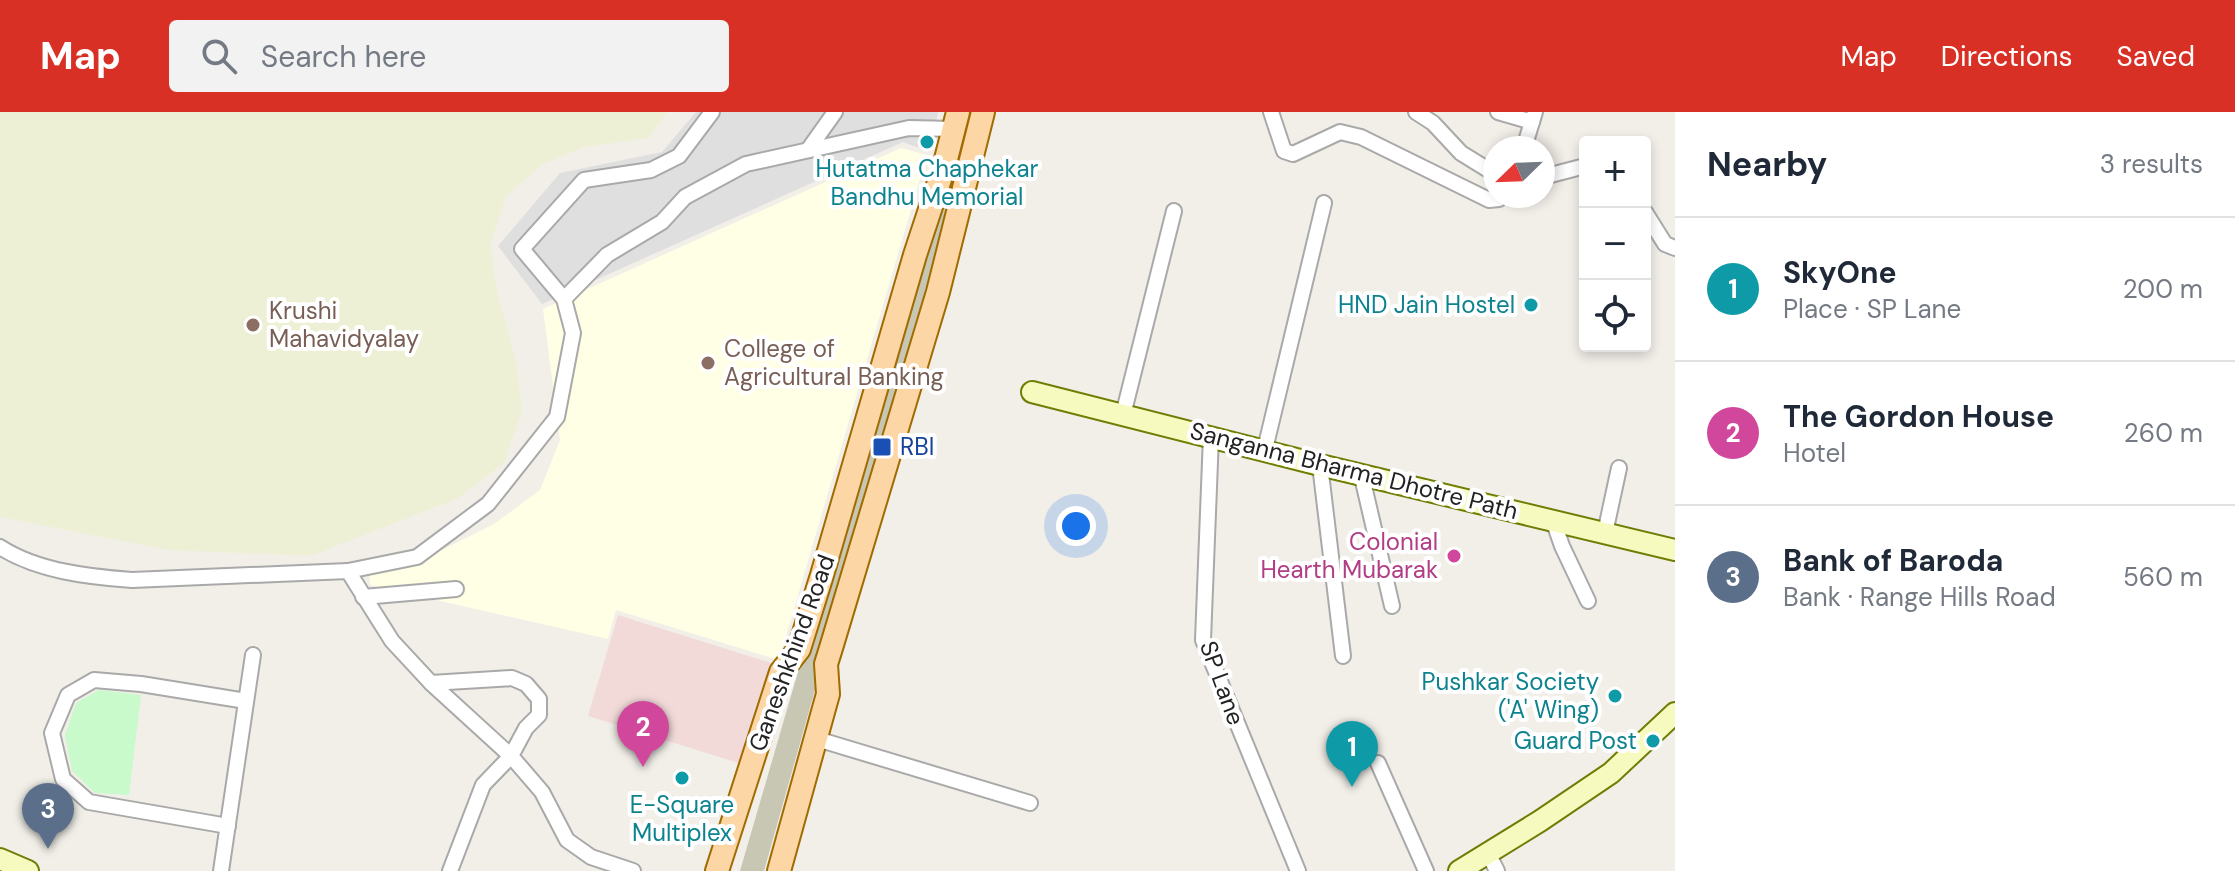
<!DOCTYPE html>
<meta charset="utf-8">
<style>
body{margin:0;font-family:"DM Sans",sans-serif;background:#f2f2f3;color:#1f2937}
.controls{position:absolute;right:24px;top:24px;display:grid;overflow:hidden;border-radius:8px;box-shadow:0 4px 12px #0003}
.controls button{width:72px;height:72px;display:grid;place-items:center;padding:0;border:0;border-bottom:2px solid #e0e1e3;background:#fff;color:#1f2937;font:40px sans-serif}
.compass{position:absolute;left:1483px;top:24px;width:72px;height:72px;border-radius:50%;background:#fff;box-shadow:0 4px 12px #0003;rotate:247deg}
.you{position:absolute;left:1076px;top:414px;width:28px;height:28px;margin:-20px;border:6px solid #fff;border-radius:50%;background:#1a73e8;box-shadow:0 0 0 12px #1a73e833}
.badge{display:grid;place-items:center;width:52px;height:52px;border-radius:50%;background:#d93025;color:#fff;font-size:26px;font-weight:700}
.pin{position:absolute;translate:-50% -66px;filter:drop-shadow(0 2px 4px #0008)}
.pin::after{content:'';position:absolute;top:42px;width:28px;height:24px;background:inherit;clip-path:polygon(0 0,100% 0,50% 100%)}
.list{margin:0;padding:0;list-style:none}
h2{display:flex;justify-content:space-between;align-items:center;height:104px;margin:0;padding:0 32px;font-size:34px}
h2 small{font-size:26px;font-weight:400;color:#747a83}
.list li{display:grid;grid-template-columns:52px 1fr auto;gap:24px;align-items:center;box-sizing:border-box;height:144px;padding:0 32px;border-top:2px solid #e0e1e3}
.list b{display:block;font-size:30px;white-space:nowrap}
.list p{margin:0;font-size:26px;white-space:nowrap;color:#747a83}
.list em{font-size:26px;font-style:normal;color:#747a83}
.icon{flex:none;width:44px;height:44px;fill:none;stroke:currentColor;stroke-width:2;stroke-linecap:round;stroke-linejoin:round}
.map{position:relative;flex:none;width:1675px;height:759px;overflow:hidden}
header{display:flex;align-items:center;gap:48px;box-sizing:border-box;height:112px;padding:0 40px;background:#d93025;color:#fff}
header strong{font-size:38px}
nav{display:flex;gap:44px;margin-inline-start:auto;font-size:28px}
.search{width:560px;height:72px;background:#f2f2f3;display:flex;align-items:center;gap:20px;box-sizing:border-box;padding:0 28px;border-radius:8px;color:#747a83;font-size:30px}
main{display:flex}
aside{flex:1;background:#fff}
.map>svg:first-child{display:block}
.residential{fill:#e0dfdf}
.commercial{fill:#f2dad9}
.education{fill:#ffffe5}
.construction{fill:#c7c7b4}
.farmland{fill:#eef0d5}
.park{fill:#c8facc}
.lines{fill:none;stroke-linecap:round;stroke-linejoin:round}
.street-casing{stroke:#a9a9a9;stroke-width:18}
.secondary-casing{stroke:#707d05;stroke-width:24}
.primary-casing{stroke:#a06b00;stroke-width:26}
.street{stroke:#fff;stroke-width:14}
.secondary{stroke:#f7fabf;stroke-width:20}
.primary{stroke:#fcd6a4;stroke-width:22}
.culture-dot{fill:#0f9aa8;stroke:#fff;stroke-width:3}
.education-dot{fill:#8d6e63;stroke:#fff;stroke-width:3}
.transit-dot{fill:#1a4fb4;stroke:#fff;stroke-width:3}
.hotel-dot{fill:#d1479c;stroke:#fff;stroke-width:3}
.labels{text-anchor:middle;stroke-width:8;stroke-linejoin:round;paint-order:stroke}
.culture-label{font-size:24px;fill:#0d838f;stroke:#fff;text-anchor:end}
.education-label{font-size:24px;fill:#785e54;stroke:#fff;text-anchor:start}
.transit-label{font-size:24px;fill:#164399;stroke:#fff;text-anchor:start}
.street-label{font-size:24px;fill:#222;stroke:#fff}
.hotel-label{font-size:24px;fill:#b23c85;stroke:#fff;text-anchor:end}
</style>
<header>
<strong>Map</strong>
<div class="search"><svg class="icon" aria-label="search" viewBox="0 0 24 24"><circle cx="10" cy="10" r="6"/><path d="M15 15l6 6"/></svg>Search here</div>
<nav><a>Map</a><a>Directions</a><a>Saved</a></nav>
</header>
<main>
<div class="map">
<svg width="1675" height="759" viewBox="0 0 1675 759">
<rect width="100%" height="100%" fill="#f2efe9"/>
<polygon class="residential" points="696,0 938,0 930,40 903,30 542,192 498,134 560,61 662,40"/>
<polygon class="commercial" points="618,503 778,553 748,654 588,604"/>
<polygon class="education" points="901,36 927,43 779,548 616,498 608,527 370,473 369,458 446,436 494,412 540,378 560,328 543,197"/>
<polygon class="construction" points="961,0 977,0 929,200 824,546 764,759 740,759"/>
<polygon class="farmland" points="0,0 667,0 649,26 584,35 543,52 506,84 491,130 496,176 516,249 522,299 504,351 458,386 311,444 168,438 0,405"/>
<polygon class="park" points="99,578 141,583 129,683 95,681 72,659 65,623 76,591"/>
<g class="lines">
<g class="street-casing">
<g id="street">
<polyline points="1271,0 1284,39 1293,42 1340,20 1361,25 1489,88 1499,87"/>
<polyline points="1416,0 1433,11 1461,41 1495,62"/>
<polyline points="1498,0 1532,10"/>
<polyline points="1524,36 1535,0"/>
<polyline points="808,38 835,0"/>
<polyline points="1543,65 1585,54"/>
<polyline points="1645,100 1665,132 1675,136"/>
<polyline points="564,187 522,137 584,68 651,58 679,44 712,0"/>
<polyline points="1123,303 1174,99"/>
<polyline points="1211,324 1203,528 1298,759"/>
<polyline points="1265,337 1324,91"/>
<polyline points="1320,353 1343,544"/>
<polyline points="1361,361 1392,494"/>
<polyline points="1553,408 1562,434 1588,489"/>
<polyline points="1605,421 1619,356"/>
<path d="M0,435C37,459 89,465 132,468L348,459L392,529L431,571L512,566L526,572L539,587V603L526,616L511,644L542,680L567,728L591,745L633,759"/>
<polyline points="348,459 417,445 488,392 557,305 573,221 564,187 607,143 662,110 685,85 746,52 909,16 954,17"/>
<polyline points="363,485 456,477"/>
<polyline points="431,571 511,644 483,673 450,759"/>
<polyline points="817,627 1030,691"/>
<polyline points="1378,651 1426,759"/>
<polyline points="228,714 89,690 63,667 52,621 68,583 94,568 141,572 246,589"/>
<polyline points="1488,741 1497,759"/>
<polyline points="221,759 253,543"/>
</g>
</g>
<g class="secondary-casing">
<g id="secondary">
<polyline points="1032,280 1320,353 1675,438"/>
<polyline points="0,747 28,759"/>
<polyline points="1459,759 1540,709 1611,661 1675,601"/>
</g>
</g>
<g class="primary-casing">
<g id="primary">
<polyline points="717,759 781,560 799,537 822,463 915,143 944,55 958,0"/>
<polyline points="779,759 828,582 826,552 831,536 938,180 983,0"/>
</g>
</g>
<use href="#street" class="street"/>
<use href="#secondary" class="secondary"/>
<use href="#primary" class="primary"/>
</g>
<g class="culture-dot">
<circle cx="927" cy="30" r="8"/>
<circle cx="1531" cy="193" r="8"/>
<circle cx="1615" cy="584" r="8"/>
<circle cx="1653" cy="629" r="8"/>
<circle cx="682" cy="666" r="8"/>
</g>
<g class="education-dot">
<circle cx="253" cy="213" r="8"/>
<circle cx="708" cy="251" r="8"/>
</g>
<rect class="transit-dot" x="872" y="325" width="20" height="20" rx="4"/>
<circle class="hotel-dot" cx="1454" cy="444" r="8"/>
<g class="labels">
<g class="culture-label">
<text x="927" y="65" text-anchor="middle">Hutatma Chaphekar<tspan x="927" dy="28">Bandhu Memorial</tspan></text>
<text x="1515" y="201">HND Jain Hostel</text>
<text x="1599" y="578">Pushkar Society<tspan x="1599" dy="28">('A' Wing)</tspan></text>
<text x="1637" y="637">Guard Post</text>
<text x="682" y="701" text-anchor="middle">E-Square<tspan x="682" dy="28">Multiplex</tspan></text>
</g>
<g class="education-label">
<text x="269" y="207">Krushi<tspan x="269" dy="28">Mahavidyalay</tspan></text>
<text x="724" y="245">College of<tspan x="724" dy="28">Agricultural Banking</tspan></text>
</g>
<g class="transit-label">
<text x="900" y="343">RBI</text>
</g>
<g class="street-label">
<text transform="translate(1354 359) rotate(14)" y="8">Sanganna Bharma Dhotre Path</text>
<text transform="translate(792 541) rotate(-70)" y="8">Ganeshkhind Road</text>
<text transform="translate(1222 571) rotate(70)" y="8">SP Lane</text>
</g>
<g class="hotel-label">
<text x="1438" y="438">Colonial<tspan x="1438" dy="28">Hearth Mubarak</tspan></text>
</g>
</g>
</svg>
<div class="controls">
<button>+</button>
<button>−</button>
<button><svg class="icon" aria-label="locate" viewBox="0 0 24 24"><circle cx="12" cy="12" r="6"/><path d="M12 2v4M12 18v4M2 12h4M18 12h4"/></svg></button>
</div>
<svg class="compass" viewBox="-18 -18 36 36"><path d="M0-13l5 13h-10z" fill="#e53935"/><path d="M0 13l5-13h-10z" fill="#747a83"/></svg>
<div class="you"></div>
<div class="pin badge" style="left:1352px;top:675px;background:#0f9aa8">1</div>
<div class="pin badge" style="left:643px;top:655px;background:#d1479c">2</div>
<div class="pin badge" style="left:48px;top:737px;background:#5c6f8a">3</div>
</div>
<aside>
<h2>Nearby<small>3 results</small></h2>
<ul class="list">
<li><span class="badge" style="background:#0f9aa8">1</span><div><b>SkyOne</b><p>Place · SP Lane</p></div><em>200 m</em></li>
<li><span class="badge" style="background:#d1479c">2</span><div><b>The Gordon House</b><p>Hotel</p></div><em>260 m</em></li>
<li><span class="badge" style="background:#5c6f8a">3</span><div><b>Bank of Baroda</b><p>Bank · Range Hills Road</p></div><em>560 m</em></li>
</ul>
</aside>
</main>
